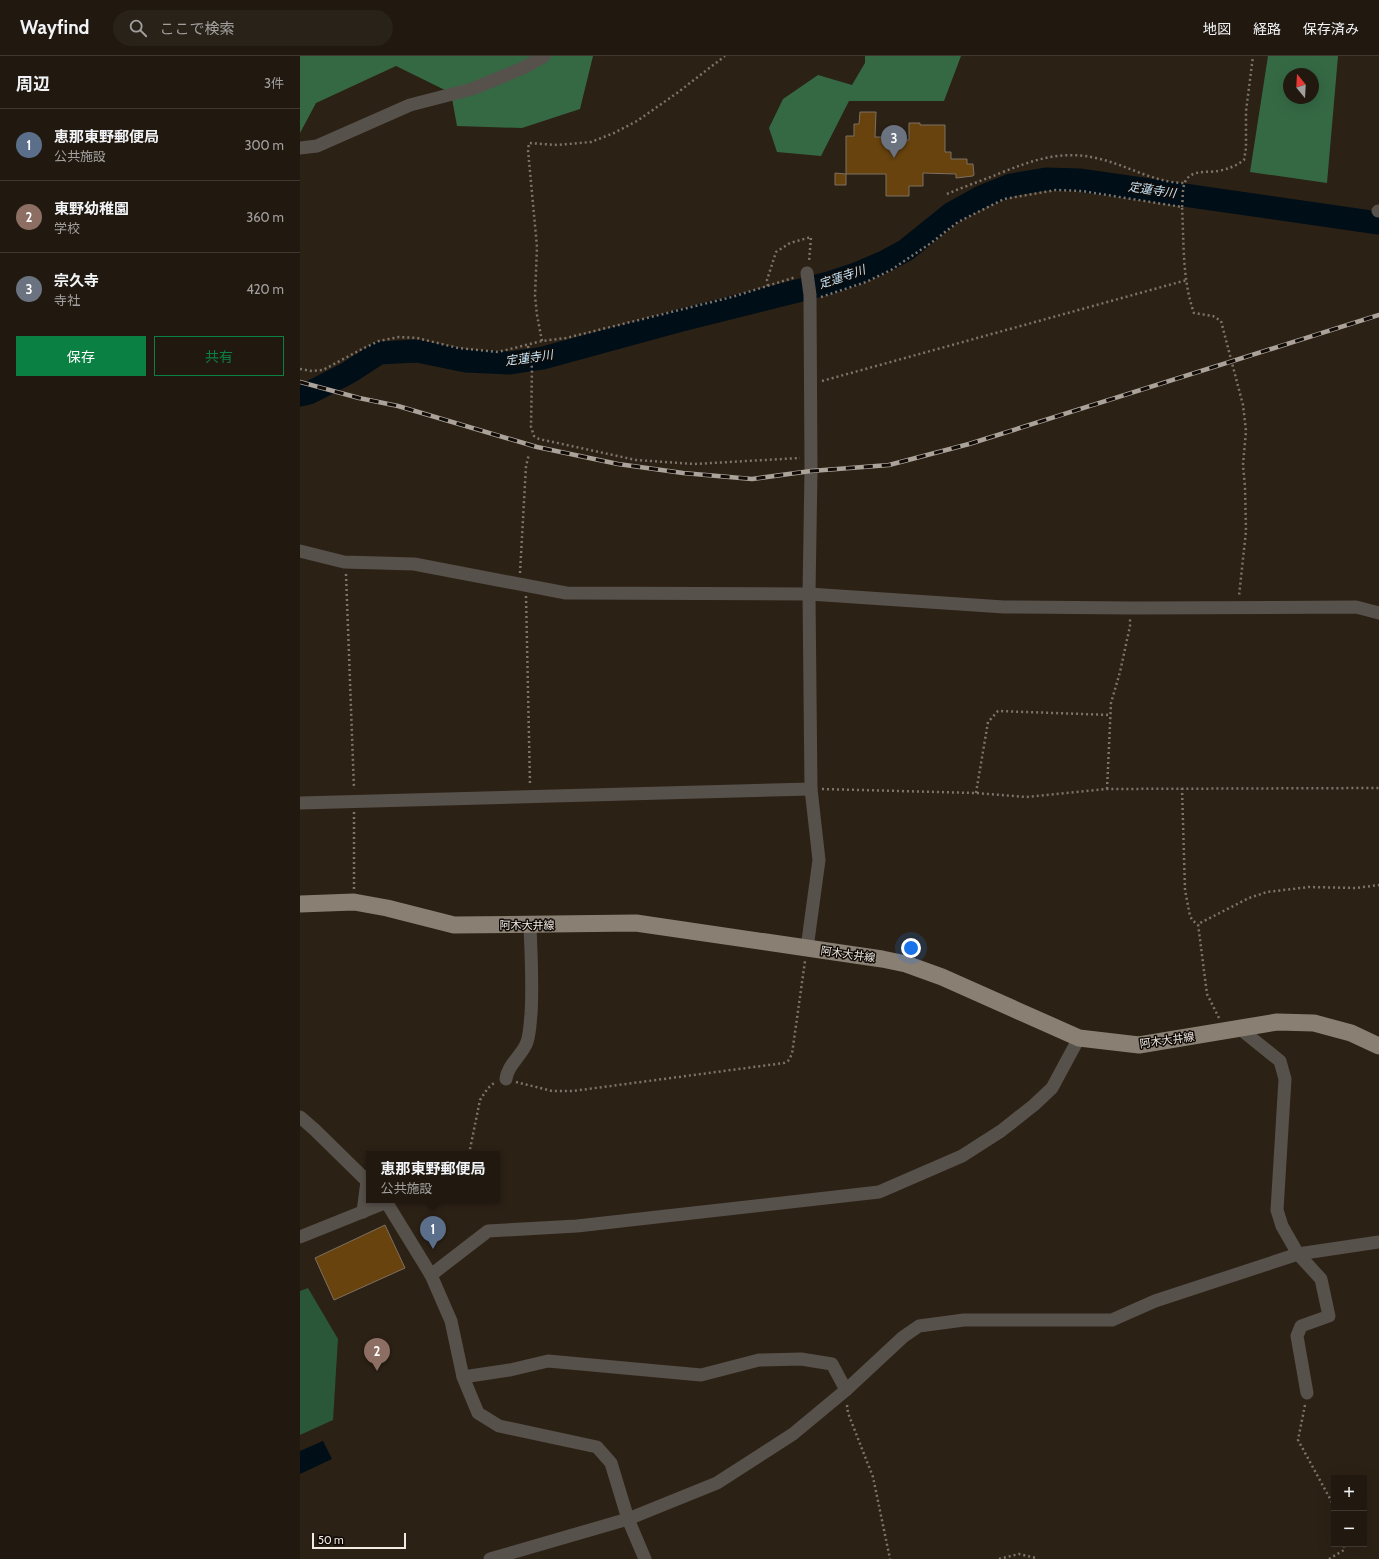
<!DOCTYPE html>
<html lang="ja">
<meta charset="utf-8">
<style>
body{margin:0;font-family:Cabin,"Noto Sans JP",sans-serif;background:#292219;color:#f1f3f6}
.controls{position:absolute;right:12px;bottom:12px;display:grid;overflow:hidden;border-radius:0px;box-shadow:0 4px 16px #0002}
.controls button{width:36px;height:36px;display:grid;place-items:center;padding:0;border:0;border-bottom:1px solid #3e3830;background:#211910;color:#f1f3f6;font:20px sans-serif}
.compass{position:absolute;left:983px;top:12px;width:36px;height:36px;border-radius:50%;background:#211910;box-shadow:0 4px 16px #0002;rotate:342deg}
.scale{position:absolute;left:12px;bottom:10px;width:94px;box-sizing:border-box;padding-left:4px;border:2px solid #f2ebe3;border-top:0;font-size:11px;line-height:14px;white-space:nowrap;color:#f2ebe3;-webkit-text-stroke:3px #100b07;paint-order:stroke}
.you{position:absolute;left:611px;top:892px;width:14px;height:14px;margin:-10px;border:3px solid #fff;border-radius:50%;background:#1a73e8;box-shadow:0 0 0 6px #1a73e833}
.badge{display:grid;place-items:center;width:26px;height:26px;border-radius:50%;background:#0b8043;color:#fff;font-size:13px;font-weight:700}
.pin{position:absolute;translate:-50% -33px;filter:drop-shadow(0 1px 2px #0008)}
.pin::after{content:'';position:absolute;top:21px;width:14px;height:12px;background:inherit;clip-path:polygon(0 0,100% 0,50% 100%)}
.popup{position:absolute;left:66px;top:1095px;width:134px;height:52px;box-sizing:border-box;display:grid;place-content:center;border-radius:0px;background:#211910;filter:drop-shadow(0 1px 3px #0005);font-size:13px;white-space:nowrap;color:#a2a09f}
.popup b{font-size:15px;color:#f1f3f6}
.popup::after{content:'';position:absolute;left:50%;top:100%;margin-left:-8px;border:8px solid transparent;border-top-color:#211910}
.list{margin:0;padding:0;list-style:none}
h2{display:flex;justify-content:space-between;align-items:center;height:52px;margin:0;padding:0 16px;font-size:17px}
h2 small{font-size:13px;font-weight:400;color:#a2a09f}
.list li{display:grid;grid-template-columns:26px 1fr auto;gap:12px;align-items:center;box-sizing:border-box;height:72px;padding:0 16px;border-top:1px solid #3e3830}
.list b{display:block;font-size:15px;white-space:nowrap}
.list p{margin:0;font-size:13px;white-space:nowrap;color:#a2a09f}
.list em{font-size:13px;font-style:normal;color:#a2a09f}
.actions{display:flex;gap:8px;padding:12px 16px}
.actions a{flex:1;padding:9px 0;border:1px solid #0b8043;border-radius:0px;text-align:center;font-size:14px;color:#0b8043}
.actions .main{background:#0b8043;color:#fff}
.icon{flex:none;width:22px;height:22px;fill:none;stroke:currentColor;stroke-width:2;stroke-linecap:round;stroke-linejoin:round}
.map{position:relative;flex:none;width:1079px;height:1503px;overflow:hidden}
header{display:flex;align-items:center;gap:24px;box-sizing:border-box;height:56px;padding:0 20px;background:#211910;border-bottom:1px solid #3e3830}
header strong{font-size:19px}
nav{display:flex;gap:22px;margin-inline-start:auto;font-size:14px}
.search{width:280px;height:36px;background:#292219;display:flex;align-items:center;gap:10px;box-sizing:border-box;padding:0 14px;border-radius:22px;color:#a2a09f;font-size:15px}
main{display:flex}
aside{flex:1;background:#211910}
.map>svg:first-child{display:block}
.green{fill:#295737}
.forest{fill:#356944;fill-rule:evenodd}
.water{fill:#000e18}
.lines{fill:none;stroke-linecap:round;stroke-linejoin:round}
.river{stroke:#000e18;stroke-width:23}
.building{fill:#68430e;stroke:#7d7062}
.path{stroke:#7d746a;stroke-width:2.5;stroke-dasharray:2 3;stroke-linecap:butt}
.minor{stroke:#57514b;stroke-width:13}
.major{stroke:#8a7f73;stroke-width:17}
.rail-casing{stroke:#aba299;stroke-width:4.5}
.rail{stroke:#100b07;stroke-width:3;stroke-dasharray:9;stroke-linecap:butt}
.labels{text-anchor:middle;stroke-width:3;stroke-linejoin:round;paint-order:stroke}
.street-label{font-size:11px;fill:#f2ebe3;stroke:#100b07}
.water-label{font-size:12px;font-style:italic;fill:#c2e3f8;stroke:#100b07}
</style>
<header>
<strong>Wayfind</strong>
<div class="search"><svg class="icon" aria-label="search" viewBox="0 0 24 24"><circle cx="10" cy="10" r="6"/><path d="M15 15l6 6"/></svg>ここで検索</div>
<nav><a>地図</a><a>経路</a><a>保存済み</a></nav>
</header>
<main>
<aside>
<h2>周辺<small>3件</small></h2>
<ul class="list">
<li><span class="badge" style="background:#5c6f8a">1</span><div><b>恵那東野郵便局</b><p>公共施設</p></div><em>300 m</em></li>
<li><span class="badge" style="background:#8d6e63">2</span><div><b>東野幼稚園</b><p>学校</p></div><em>360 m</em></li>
<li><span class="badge" style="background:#6b7280">3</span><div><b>宗久寺</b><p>寺社</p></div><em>420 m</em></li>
</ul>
<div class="actions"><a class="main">保存</a><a>共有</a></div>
</aside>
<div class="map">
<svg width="1079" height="1503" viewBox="0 0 1079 1503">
<rect width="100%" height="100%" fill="#2c2115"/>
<polygon class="green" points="8,1232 38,1283 33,1364 0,1379 0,1235"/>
<g class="forest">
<polygon points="0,0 293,0 280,53 222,72 157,70 151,37 96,10 16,47 0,77"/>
<polygon points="565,0 661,0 644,45 549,45 521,100 477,96 469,72 483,43 518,19 552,29 565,7"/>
<path d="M968,0H1038L1027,127L950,116ZM989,18H1013V42H989Z"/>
</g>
<polygon class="water" points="23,1385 32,1403 0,1418 0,1395"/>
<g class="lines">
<polyline class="river" points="0,339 9,337 48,317 79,297 117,295 166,305 210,307 243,302 382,264 529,227 556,218 584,206 606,194 652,157 681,141 711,129 746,123 779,124 1079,167"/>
</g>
<g class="building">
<polygon points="560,56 576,56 575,81 583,81 583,84 609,84 609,67 620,67 620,69 645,69 645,96 651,96 651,103 667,103 667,108 673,108 674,119 673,120 656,122 656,118 623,117 623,130 609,130 609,140 586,140 586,118 546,118 546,129 535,129 535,117 546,118 546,80 554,80 554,68 559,68"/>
<polygon points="85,1169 105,1212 34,1244 15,1202"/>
</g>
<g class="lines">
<g class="path">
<path d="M647,138C663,131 681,125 698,118C733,104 762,93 800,103C829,110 855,127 885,127"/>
<path d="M882,151C883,144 882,133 885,126C891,113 907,117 918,115C928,113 936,110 944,104L946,92V55L953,0"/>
<polyline points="468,230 467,224 476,196 490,187 511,181 509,206"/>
<path d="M521,241L566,226L591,214L631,187L658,166L704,143L756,134L782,135L882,151C884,185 882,224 894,257L913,260L921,265L943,349L946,375L943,409L945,431L946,475L939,540"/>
<polyline points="242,285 237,259 235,240 237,191 228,94 229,87 257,89 291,86 314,77 337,65 377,37 425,0"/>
<polyline points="228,290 232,312 231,371 234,380 239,383 336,404 394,408 500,402"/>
<polyline points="0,313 12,315 23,314 62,293 79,285 99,281 117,282 158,292 198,296 242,285 266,282 432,241 496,221"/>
<polyline points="522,325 887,224"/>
<polyline points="220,517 226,410 229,398"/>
<polyline points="46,518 54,733"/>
<polyline points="226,540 230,729"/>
<polyline points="882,732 885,834 890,860 893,865 898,868"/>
<polyline points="522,733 676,737 726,741 807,733 1079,732"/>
<polyline points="807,733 811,647 820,616 830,570 830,563"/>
<polyline points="676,737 688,666 698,655 810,659"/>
<polyline points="54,756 54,833"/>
<polyline points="919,962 907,938 898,868 949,842 967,836 1009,831 1056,832 1079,829"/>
<polyline points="216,1026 252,1035 273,1035 484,1007 488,1005 492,998 505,905"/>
<polyline points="169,1098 180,1044 188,1032 194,1027"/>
<polyline points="547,1349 548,1357 573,1421 590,1503"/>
<polyline points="1005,1349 998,1384 1034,1450"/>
<polyline points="699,1503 719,1498 736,1502 736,1503"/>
<polyline points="1029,1503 1044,1494 1044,1488"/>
</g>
<g class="minor">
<polyline points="0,92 17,90 110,49 172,33 223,12 244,0"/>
<polyline points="1078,155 1079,155"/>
<polyline points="507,217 510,239 511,415 509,538 511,733 519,804 507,892"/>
<polyline points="0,495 44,506 114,508 266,537 509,538 704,551 833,552 1056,551 1079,557"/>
<polyline points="0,747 511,733"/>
<polyline points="939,972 980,1005 985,1023 977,1154 982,1170 998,1198 1021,1223 1029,1260 1001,1270 997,1280 1007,1337"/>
<path d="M206,1023C207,1009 222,1000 227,986C230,977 230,967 231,958C233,927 231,900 230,869"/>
<polyline points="0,1061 15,1074 69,1127"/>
<polyline points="85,1144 131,1219 151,1265 163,1321 178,1357 199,1370 297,1391 311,1407 328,1463 345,1503"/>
<polyline points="63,1156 67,1125"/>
<polyline points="0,1181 87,1146"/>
<polyline points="131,1219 188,1175 277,1170 579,1136 662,1100 701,1075 734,1049 752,1032 779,982"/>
<polyline points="163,1321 210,1314 248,1305 401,1319 459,1304 501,1303 532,1308 546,1334"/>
<polyline points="190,1503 328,1463 417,1427 493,1378 546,1334 603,1281 619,1270 664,1264 812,1264 855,1245 998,1198 1079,1186"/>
</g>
<polyline class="major" points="0,848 54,846 87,852 154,869 336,867 582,903 606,908 642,921 779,982 839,989 977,966 1014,967 1051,977 1079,990"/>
<g class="rail-casing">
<polyline id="rail" points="0,326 59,342 98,350 237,391 318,408 383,417 452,423 511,415 589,409 669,388 1079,259"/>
</g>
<use href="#rail" class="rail"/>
</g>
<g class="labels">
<g class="street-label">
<text x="227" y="873">阿木大井線</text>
<text transform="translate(548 898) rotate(8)" y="4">阿木大井線</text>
<text transform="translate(867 984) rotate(-8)" y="4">阿木大井線</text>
</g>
<g class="water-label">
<text transform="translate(852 134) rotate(8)" y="4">定蓮寺川</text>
<text transform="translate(542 221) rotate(-19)" y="4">定蓮寺川</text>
<text transform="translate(229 302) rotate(-8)" y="4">定蓮寺川</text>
</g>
</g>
</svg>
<div class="controls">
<button>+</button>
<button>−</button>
</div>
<svg class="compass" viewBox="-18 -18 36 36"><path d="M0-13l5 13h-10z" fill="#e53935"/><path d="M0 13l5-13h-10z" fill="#a2a09f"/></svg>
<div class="scale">50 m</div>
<div class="you"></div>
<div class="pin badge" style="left:133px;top:1193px;background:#5c6f8a">1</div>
<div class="popup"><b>恵那東野郵便局</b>公共施設</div>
<div class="pin badge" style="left:77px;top:1315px;background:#8d6e63">2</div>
<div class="pin badge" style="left:594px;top:102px;background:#6b7280">3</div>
</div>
</main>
